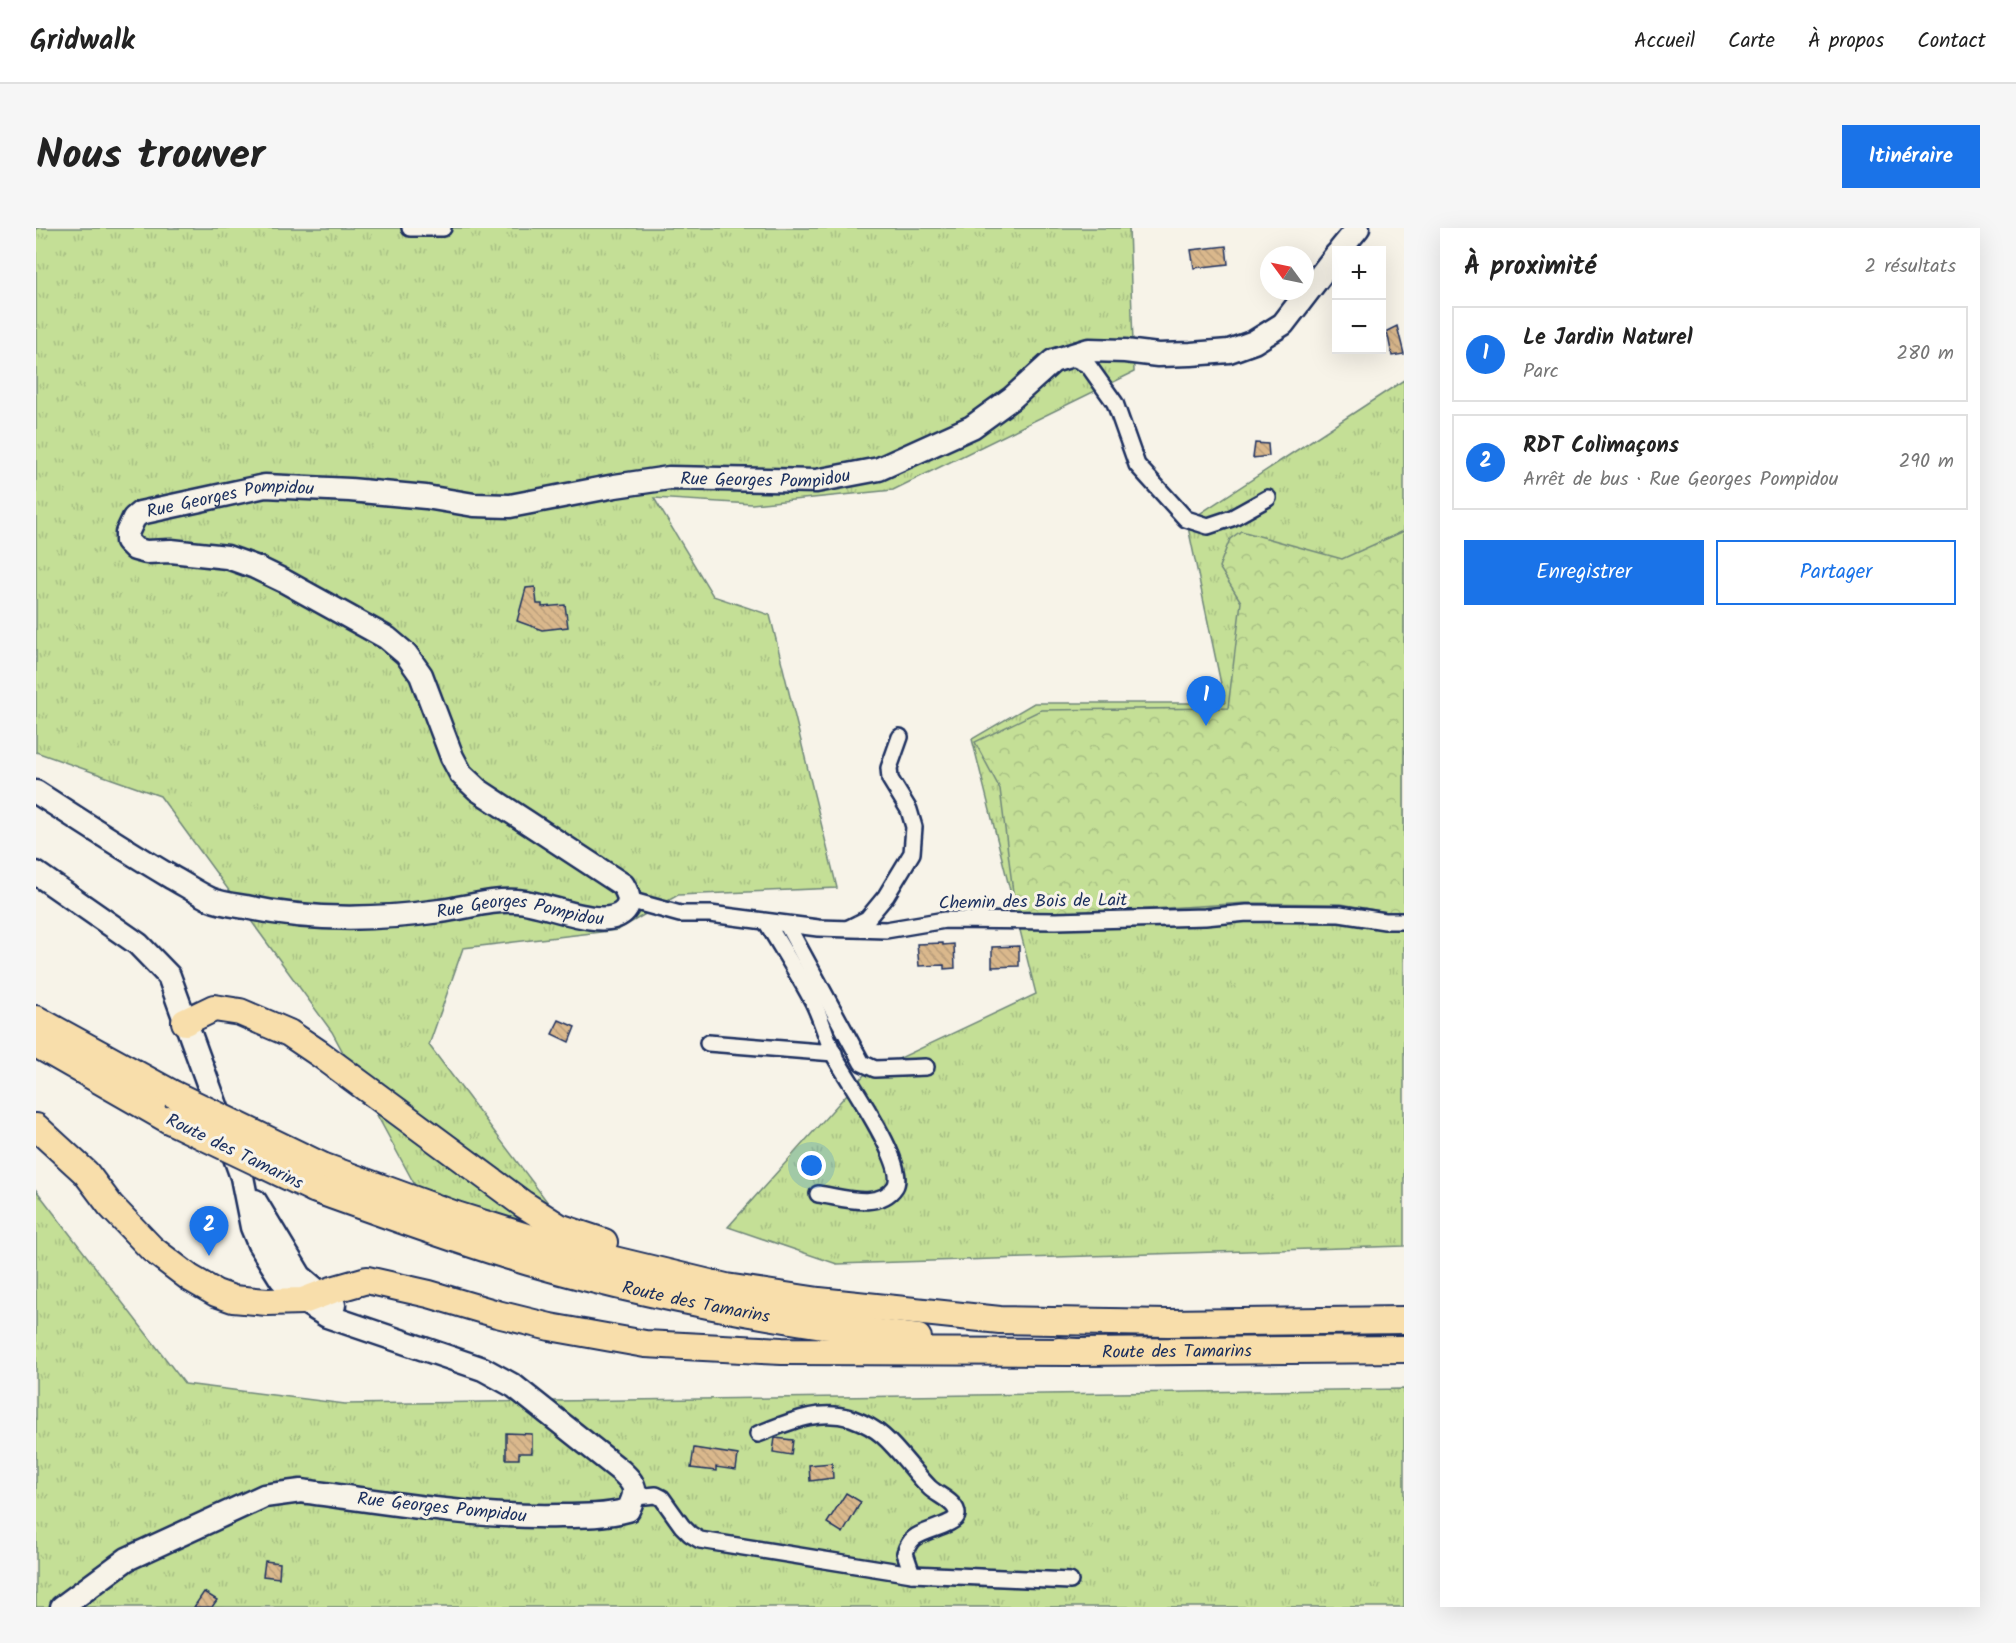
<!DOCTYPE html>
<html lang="fr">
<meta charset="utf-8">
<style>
body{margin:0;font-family:Kalam,sans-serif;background:#f6f6f6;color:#222}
.controls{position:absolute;right:18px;top:18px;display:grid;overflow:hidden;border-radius:0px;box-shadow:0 6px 24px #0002}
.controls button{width:54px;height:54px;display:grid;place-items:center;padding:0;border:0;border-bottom:2px solid #e0e0e0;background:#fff;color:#222;font:30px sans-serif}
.compass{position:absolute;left:1224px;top:18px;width:54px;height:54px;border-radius:50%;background:#fff;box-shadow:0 6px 24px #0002;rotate:303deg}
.you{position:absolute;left:776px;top:938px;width:21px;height:21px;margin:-15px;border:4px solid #fff;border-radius:50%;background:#1a73e8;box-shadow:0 0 0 9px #1a73e833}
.badge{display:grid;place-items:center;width:39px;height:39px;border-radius:50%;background:#1a73e8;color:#fff;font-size:20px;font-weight:700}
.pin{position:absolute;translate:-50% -50px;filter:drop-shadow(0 2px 3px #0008)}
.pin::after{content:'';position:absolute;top:32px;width:21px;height:18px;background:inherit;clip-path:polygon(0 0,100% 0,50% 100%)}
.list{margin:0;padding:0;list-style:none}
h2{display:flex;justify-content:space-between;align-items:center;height:78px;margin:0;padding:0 24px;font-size:26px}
h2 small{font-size:20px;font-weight:400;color:#767676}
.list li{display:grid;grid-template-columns:39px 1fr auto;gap:18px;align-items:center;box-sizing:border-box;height:96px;margin:0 12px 12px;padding:0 12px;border:2px solid #e0e0e0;border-radius:0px}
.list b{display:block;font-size:22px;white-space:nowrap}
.list p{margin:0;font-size:20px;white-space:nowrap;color:#767676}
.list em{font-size:20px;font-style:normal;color:#767676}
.actions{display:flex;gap:12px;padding:18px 24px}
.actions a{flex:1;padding:14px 0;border:2px solid #1a73e8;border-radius:0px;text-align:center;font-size:21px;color:#1a73e8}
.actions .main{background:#1a73e8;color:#fff}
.map{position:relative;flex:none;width:1368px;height:1379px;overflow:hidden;border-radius:0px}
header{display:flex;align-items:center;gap:36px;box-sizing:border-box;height:84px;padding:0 30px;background:#fff;border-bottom:2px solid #e0e0e0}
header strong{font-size:28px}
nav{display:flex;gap:33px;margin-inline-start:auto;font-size:21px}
.intro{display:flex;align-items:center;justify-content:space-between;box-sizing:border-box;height:144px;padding:0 36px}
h1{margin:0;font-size:42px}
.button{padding:15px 27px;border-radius:0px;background:#1a73e8;color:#fff;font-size:21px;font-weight:700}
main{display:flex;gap:36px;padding:0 36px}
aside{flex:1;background:#fff;border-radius:0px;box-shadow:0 6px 24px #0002}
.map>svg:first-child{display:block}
.grass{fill:url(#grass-tufts);stroke:#70877a;stroke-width:1.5}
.park{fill:url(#park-crowns);stroke:#70877a;stroke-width:1.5}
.building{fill:url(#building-back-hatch);stroke:#1b2f5e;stroke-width:1.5}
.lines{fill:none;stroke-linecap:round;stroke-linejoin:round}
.minor-casing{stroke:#1b2f5e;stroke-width:20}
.secondary-casing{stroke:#1b2f5e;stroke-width:27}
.trunk-casing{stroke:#1b2f5e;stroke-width:30}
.minor{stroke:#f7f3e8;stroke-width:15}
.secondary{stroke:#f7f3e8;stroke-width:22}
.trunk{stroke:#f8deab;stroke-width:26}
.trunk-bridge-casing{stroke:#1b2f5e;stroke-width:30;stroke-linecap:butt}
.trunk-bridge{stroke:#f8deab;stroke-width:26}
.labels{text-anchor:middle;stroke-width:6;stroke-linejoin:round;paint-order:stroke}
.street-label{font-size:18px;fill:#1b2f5e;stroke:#f7f3e8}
</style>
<header>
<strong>Gridwalk</strong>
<nav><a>Accueil</a><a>Carte</a><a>À propos</a><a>Contact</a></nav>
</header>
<div class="intro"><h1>Nous trouver</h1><a class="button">Itinéraire</a></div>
<main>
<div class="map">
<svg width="1368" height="1379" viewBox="0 0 1368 1379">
<defs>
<pattern id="grass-tufts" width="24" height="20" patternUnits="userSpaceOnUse" patternTransform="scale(1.5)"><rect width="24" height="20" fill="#c4df96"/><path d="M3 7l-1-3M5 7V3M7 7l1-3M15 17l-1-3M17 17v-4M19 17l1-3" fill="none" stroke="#a8c084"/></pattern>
<pattern id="park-crowns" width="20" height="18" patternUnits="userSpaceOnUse" patternTransform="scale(1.5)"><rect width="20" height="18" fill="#c4df96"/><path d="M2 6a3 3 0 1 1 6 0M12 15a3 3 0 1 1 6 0" fill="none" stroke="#a8c084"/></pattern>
<pattern id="building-back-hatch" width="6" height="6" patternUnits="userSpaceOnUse" patternTransform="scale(1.5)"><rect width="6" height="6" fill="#dab88c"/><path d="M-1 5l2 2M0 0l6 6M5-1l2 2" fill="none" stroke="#ba9e7b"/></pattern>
</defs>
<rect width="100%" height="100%" fill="#f7f3e8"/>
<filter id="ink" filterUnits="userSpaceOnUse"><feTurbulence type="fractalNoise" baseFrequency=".0167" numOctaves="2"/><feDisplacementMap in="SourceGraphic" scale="12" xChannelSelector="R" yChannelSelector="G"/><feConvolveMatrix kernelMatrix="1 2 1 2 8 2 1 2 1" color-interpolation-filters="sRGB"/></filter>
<g filter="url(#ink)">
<g class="grass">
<polygon points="0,0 1093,0 1098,144 857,262 716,276 618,270 677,368 734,387 801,660 642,667 582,702 427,720 393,817 528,996 413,1020 296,804 124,568 0,524"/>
<polygon points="1368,152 1368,1018 801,1036 692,999 828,847 1000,766 936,511 998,475 1189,475 1151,294"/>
<polygon points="0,962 149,1156 309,1176 1368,1161 1368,1379 0,1379"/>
</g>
<polygon class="park" points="1205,303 1306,331 1368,303 1368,684 1350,684 1305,676 1211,675 1016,687 980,688 964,561 939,514 1005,482 1192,480 1205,374 1183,339 1194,311"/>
<g class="building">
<polygon points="1190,18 1192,36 1158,40 1155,22"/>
<polygon points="1361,98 1368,126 1356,128 1351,103"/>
<polygon points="1219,215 1232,216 1233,228 1217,230"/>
<polygon points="499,359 501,376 506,376 506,379 529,377 532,399 506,402 481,393 490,360"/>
<polygon points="907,715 907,717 918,716 919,740 908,741 908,737 883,738 881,716"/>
<polygon points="983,718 983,738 956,739 956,719"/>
<polygon points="523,792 539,799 533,814 516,806"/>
<polygon points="470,1205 496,1206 496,1225 483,1225 483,1231 470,1231"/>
<polygon points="739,1210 757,1212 755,1227 737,1224"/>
<polygon points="658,1220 702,1227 700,1242 680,1239 680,1243 655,1240"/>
<polygon points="796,1235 797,1250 774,1253 773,1237"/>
<polygon points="810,1265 825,1274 807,1305 791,1295"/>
<polygon points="229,1333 244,1335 243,1350 227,1348"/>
<polygon points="168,1364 181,1372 176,1379 158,1379"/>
</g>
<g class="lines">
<g class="minor-casing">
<g id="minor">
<polyline points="374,0 407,0"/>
<polyline points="1033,128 1052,137 1079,175 1101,237 1150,291 1172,298 1196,290 1232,270"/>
<polyline points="593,672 644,686 674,686 782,700 850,702 909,692 1020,693 1169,689 1211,685 1304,686 1349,693 1368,693"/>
<path d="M731,695C746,721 763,747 777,774C785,790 790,808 797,825C809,849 873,937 859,959C843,983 805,969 782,966"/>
<polyline points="751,697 826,835 839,841 890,839"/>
<polyline points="813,700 831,691 850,668 876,625 878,599 873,582 854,551 853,540 864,509"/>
<polyline points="672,815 798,825"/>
<path d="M722,1206C753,1194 782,1180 815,1190C826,1194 838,1200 847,1208C864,1223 877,1243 893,1259C900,1267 922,1274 921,1287C920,1297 887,1302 878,1310C873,1314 871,1319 869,1325L876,1346"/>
<polyline points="599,1269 620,1267 626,1270 646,1298 654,1306 664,1312 876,1346 1034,1353"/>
</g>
</g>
<g class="secondary-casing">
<g id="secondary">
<polyline points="1304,22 1322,0"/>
<path id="s1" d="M0,564C45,593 89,622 135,649C148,656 161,665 174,671C185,676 198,677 210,679C274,693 340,692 404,683C430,680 455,671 481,673C508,674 570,705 589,682C596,674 592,665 587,657L442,562L425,546L416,529L385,447L370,426L351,410L248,353L219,339L191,329L135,323L110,324L99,321L91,313V305L98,290L104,285L229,258L314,262L390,269L438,277L474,278L579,258L633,250L780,253L843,241L936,199L976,170L1017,133L1053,122L1089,123L1122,127L1155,126L1193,123L1218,114L1247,96L1300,27"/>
<path d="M0,645L102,716L133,748L206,949L216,999L223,1016L245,1051L267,1073L291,1088L447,1141L478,1158L585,1243C600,1257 602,1262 592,1282C570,1288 548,1288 524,1288C437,1290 351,1274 265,1263L228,1268L91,1331L26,1379"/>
<polyline points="219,973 264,1048 298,1077"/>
</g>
</g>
<g class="trunk-casing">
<g id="trunk">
<polyline points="0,791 135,865"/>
<polyline points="149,794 178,780 204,784 253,805 284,826 487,976 523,999 568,1014"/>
<polyline points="0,816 133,892"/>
<polyline points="0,899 50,945 74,977 116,1021 154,1050 180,1065 197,1071 231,1074 267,1073 296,1062 331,1052 393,1066 461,1086 514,1099 609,1116 746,1123 1041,1124"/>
<polyline points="286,938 420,987 516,1017 690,1059 783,1073 964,1092 1132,1095 1368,1092"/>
<path id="s2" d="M278,961C349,986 421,1013 493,1034C621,1071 751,1094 882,1110"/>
<path id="s3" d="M1023,1123L1041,1124L1368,1121"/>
</g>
</g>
<use href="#minor" class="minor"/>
<use href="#secondary" class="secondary"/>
<use href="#trunk" class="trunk"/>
<g class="trunk-bridge-casing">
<g id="trunk-bridge">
<polyline points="135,865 286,938"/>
<polyline points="133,892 278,961"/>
</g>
</g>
<use href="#trunk-bridge" class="trunk-bridge"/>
</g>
</g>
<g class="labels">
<g class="street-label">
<text dy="6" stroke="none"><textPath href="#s1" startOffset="1956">Rue Georges Pompidou</textPath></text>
<text dy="6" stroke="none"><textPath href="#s1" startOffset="1416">Rue Georges Pompidou</textPath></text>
<text transform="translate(997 673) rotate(-1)" y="6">Chemin des Bois de Lait</text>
<text dy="6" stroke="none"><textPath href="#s1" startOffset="518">Rue Georges Pompidou</textPath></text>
<text transform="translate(199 923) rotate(26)" y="6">Route des Tamarins</text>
<text dy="6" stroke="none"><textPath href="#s2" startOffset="399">Route des Tamarins</textPath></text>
<text dy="6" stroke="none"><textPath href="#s3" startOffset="118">Route des Tamarins</textPath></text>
<text transform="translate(406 1279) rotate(6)" y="6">Rue Georges Pompidou</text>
</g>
</g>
</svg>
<div class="controls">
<button>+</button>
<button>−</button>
</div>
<svg class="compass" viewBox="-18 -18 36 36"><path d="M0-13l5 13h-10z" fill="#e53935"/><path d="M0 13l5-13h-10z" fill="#767676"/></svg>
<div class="you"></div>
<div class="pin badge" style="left:1170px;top:498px">1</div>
<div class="pin badge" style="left:173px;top:1028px">2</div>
</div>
<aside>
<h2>À proximité<small>2 résultats</small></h2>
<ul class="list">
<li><span class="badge">1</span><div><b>Le Jardin Naturel</b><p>Parc</p></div><em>280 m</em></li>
<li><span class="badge">2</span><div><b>RDT Colimaçons</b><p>Arrêt de bus · Rue Georges Pompidou</p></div><em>290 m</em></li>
</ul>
<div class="actions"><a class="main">Enregistrer</a><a>Partager</a></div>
</aside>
</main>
